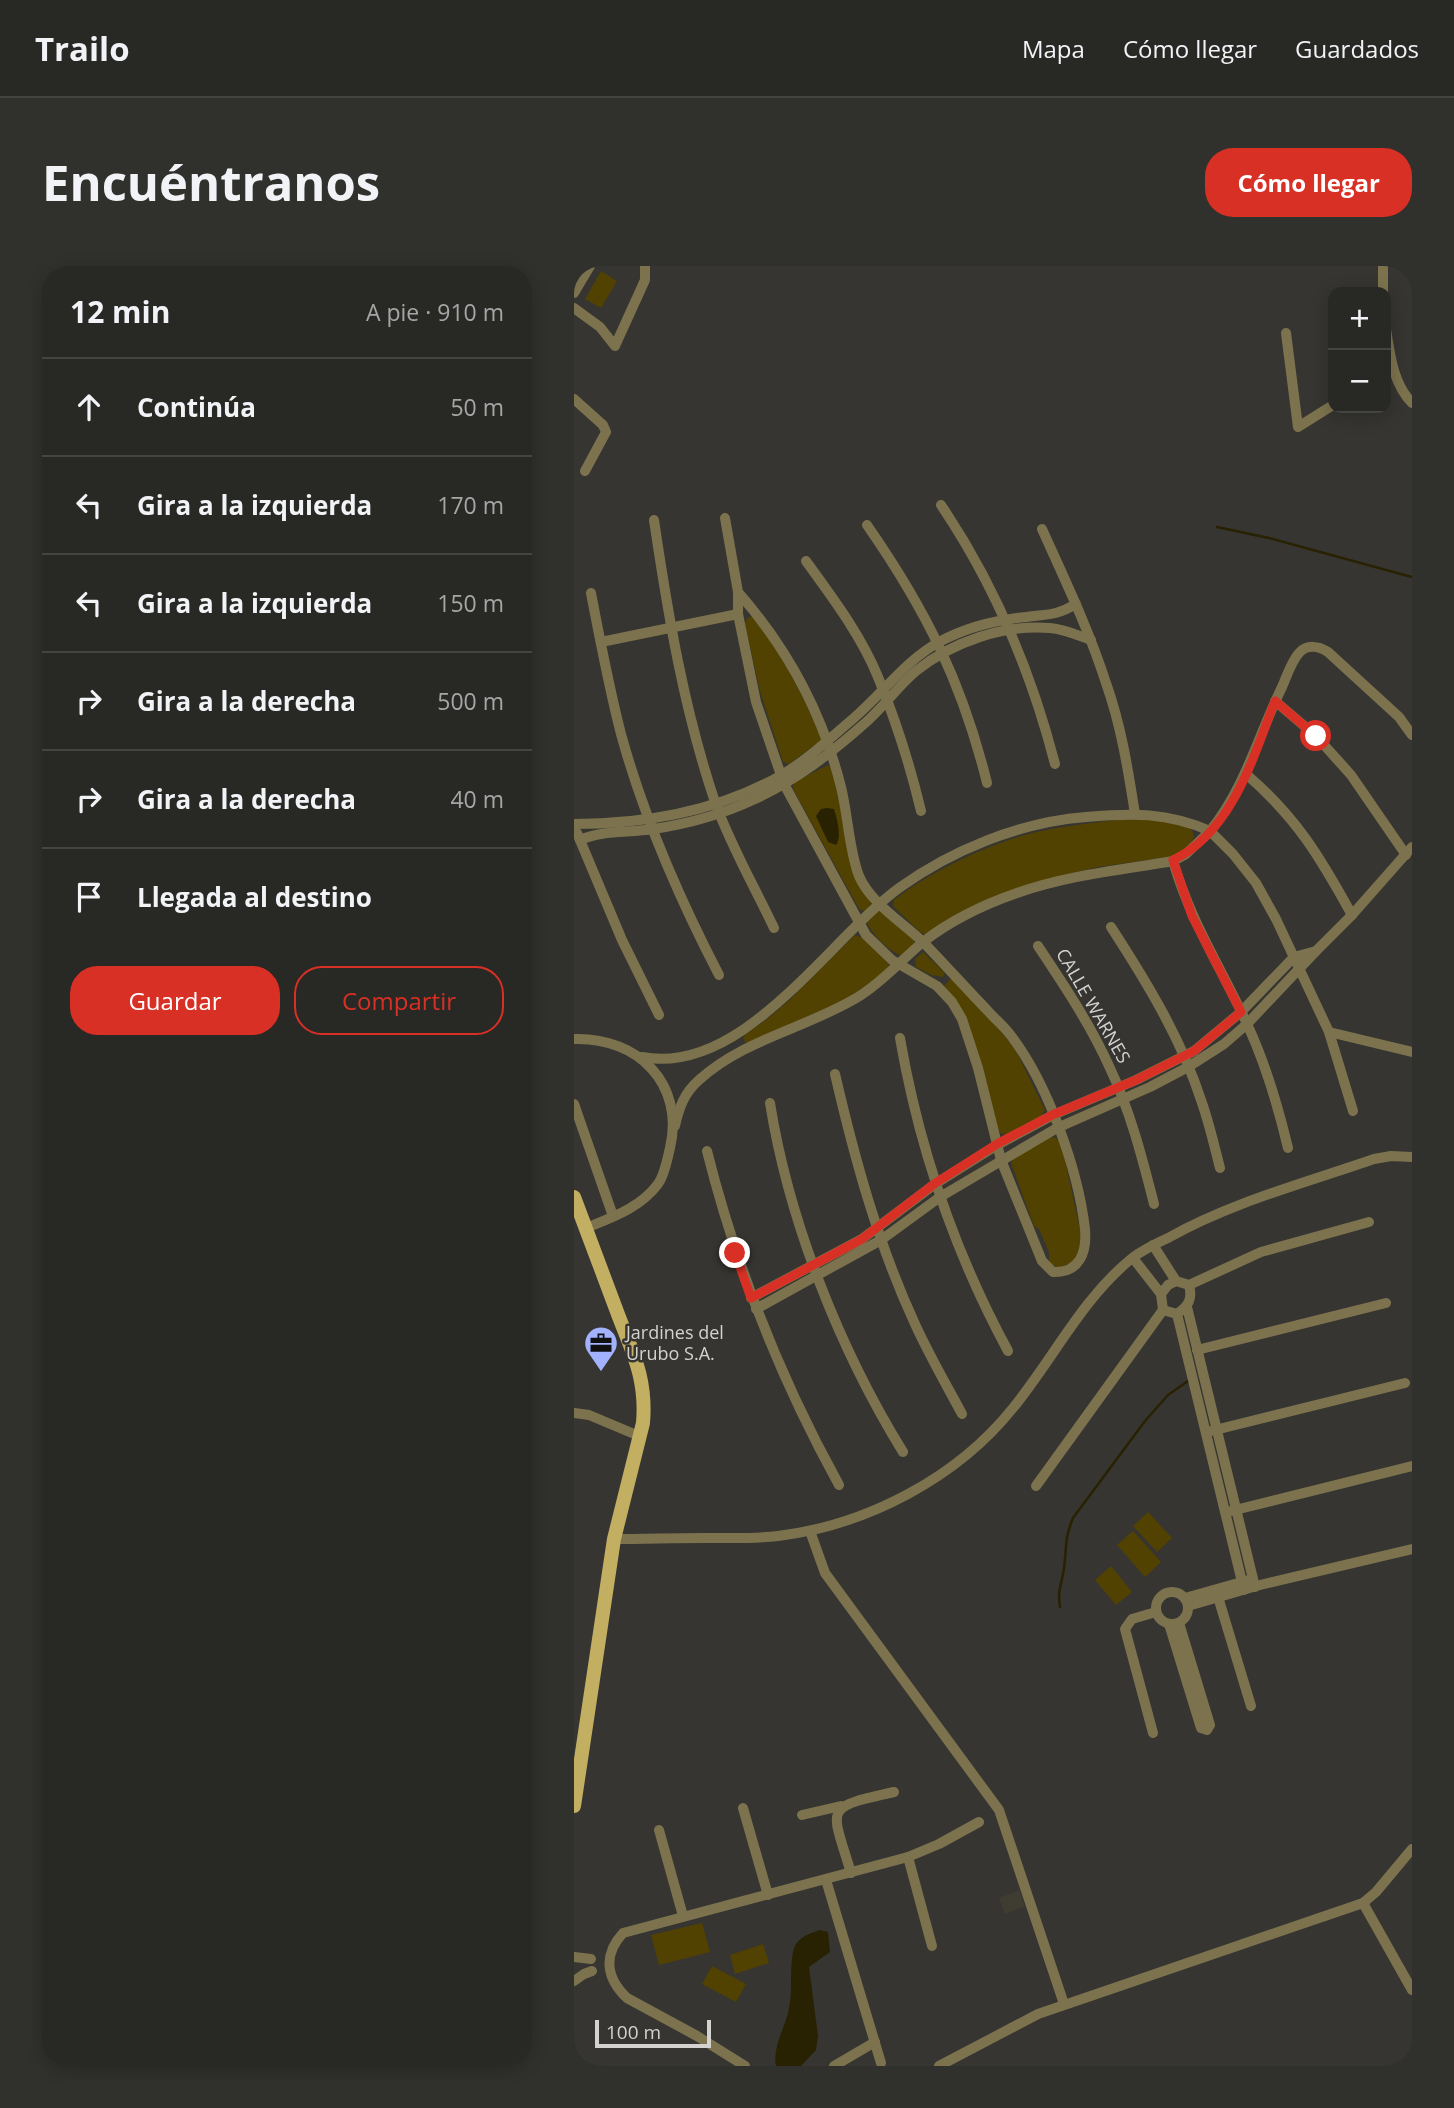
<!DOCTYPE html>
<html lang="es">
<meta charset="utf-8">
<style>
body{margin:0;font-family:"Open Sans",sans-serif;background:#30302d;color:#f1f3f6}
.controls{position:absolute;right:21px;top:21px;display:grid;overflow:hidden;border-radius:14px;box-shadow:0 4px 18px #0003}
.controls button{width:63px;height:63px;display:grid;place-items:center;padding:0;border:0;border-bottom:2px solid #444442;background:#282825;color:#f1f3f6;font:35px sans-serif}
.scale{position:absolute;left:21px;bottom:18px;width:116px;box-sizing:border-box;padding-left:7px;border:4px solid #d3d2cf;border-top:0;font-size:19px;line-height:24px;white-space:nowrap;color:#d3d2cf;-webkit-text-stroke:5px #363531;paint-order:stroke}
.stop{position:absolute;width:21px;height:21px;margin:-16px;border:5px solid #d93025;border-radius:50%;background:#fff}
.stop.end{background:#d93025;border-color:#fff;box-shadow:0 2px 7px #0008}
.list{margin:0;padding:0;list-style:none}
h2{display:flex;justify-content:space-between;align-items:center;height:91px;margin:0;padding:0 28px;font-size:30px}
h2 small{font-size:23px;font-weight:400;color:#a5a6a7}
.list li{display:grid;grid-template-columns:46px 1fr auto;gap:21px;align-items:center;box-sizing:border-box;height:98px;padding:0 28px;border-top:2px solid #444442}
.list b{display:block;font-size:26px;white-space:nowrap}
.list em{font-size:23px;font-style:normal;color:#a5a6a7}
.actions{display:flex;gap:14px;padding:21px 28px}
.actions a{flex:1;padding:16px 0;border:2px solid #d93025;border-radius:28px;text-align:center;font-size:24px;color:#d93025}
.actions .main{background:#d93025;color:#fff}
.icon{flex:none;width:38px;height:38px;fill:none;stroke:currentColor;stroke-width:2;stroke-linecap:round;stroke-linejoin:round}
.map{position:relative;flex:none;width:838px;height:1800px;overflow:hidden;border-radius:28px}
header{display:flex;align-items:center;gap:42px;box-sizing:border-box;height:98px;padding:0 35px;background:#282825;border-bottom:2px solid #444442}
header strong{font-size:33px}
nav{display:flex;gap:38px;margin-inline-start:auto;font-size:24px}
.intro{display:flex;align-items:center;justify-content:space-between;box-sizing:border-box;height:168px;padding:0 42px}
h1{margin:0;font-size:49px}
.button{padding:18px 32px;border-radius:28px;background:#d93025;color:#fff;font-size:24px;font-weight:700}
main{display:flex;gap:42px;padding:0 42px}
aside{flex:1;background:#282825;border-radius:28px;box-shadow:0 4px 18px #0003}
.map>svg:first-child{display:block}
.built{fill:#3f3c32}
.green{fill:#514201}
.water{fill:#282102}
.lines{fill:none;stroke-linecap:round;stroke-linejoin:round}
.stream{stroke:#282102;stroke-width:2.5}
.minor{stroke:#7c734e;stroke-width:10}
.major{stroke:#c3af61;stroke-width:14}
.route{stroke:#d93025;stroke-width:9}
.labels{text-anchor:middle;stroke-width:5;stroke-linejoin:round;paint-order:stroke}
.street-label{font-size:18px;fill:#d3d2cf;stroke:#363531}
.poi-label{font-size:18px;fill:#d3d2cf;stroke:#363531;text-anchor:start}
</style>
<header>
<strong>Trailo</strong>
<nav><a>Mapa</a><a>Cómo llegar</a><a>Guardados</a></nav>
</header>
<div class="intro"><h1>Encuéntranos</h1><a class="button">Cómo llegar</a></div>
<main>
<aside>
<h2>12 min<small>A pie · 910 m</small></h2>
<ul class="list">
<li><svg class="icon" aria-label="ahead" viewBox="0 0 24 24"><path d="M12 20V5M6 11l6-6 6 6"/></svg><div><b>Continúa</b></div><em>50 m</em></li>
<li><svg class="icon" aria-label="left" viewBox="0 0 24 24"><path d="M17 20v-9H6M10 6l-5 5 5 5"/></svg><div><b>Gira a la izquierda</b></div><em>170 m</em></li>
<li><svg class="icon" aria-label="left" viewBox="0 0 24 24"><path d="M17 20v-9H6M10 6l-5 5 5 5"/></svg><div><b>Gira a la izquierda</b></div><em>150 m</em></li>
<li><svg class="icon" aria-label="right" viewBox="0 0 24 24"><path d="M7 20v-9h11M14 6l5 5-5 5"/></svg><div><b>Gira a la derecha</b></div><em>500 m</em></li>
<li><svg class="icon" aria-label="right" viewBox="0 0 24 24"><path d="M7 20v-9h11M14 6l5 5-5 5"/></svg><div><b>Gira a la derecha</b></div><em>40 m</em></li>
<li><svg class="icon" aria-label="arrive" viewBox="0 0 24 24"><path d="M6 21V4h12l-3 4 3 4H6"/></svg><div><b>Llegada al destino</b></div></li>
</ul>
<div class="actions"><a class="main">Guardar</a><a>Compartir</a></div>
</aside>
<div class="map">
<svg width="838" height="1800" viewBox="0 0 838 1800">
<rect width="100%" height="100%" fill="#363531"/>
<polygon class="built" points="445,1624 451,1640 431,1648 425,1632"/>
<g class="green">
<polygon points="27,5 43,15 27,42 11,33"/>
<path d="M179,350C207,388 230,430 248,474L215,498L209,496L186,425L171,358L173,352Z"/>
<polygon points="254,499 258,503 298,637 292,645 286,644 284,641 219,523 220,516"/>
<path d="M543,554C568,554 596,551 618,564L620,571L617,578L601,590L524,601L494,608L352,669L346,666L319,640L320,634C357,605 416,577 462,566C489,560 516,557 543,554Z"/>
<path d="M305,645L313,646L340,674V678L328,690C315,685 298,669 293,656Z"/>
<path d="M281,669C294,673 308,688 315,699L311,707L269,735L176,777L171,776L169,772L172,768C214,741 245,703 281,669Z"/>
<polygon points="349,686 371,707 369,711 357,709 342,701 341,693"/>
<polygon points="378,711 423,761 441,783 471,844 467,850 432,869 426,867 370,720"/>
<polygon points="478,871 484,873 489,885 509,977 499,996 484,1002 475,996 475,986 465,963 460,960 437,897 439,893 472,872"/>
<polygon points="574,1246 598,1272 583,1286 559,1260"/>
<polygon points="559,1265 587,1296 571,1311 543,1279"/>
<polygon points="537,1300 558,1326 542,1339 521,1314"/>
<polygon points="128,1657 136,1686 85,1699 77,1669"/>
<polygon points="189,1678 195,1697 161,1708 156,1689"/>
<polygon points="138,1700 172,1718 162,1736 128,1718"/>
</g>
<g class="water">
<path d="M253,542L260,543C263,553 268,571 262,579L254,576L242,550L247,543Z"/>
<path d="M246,1664L254,1666L256,1686L235,1701L244,1770L242,1784L227,1800H202C198,1780 212,1761 215,1742C219,1725 215,1699 220,1682C224,1671 237,1667 246,1664Z"/>
</g>
<g class="lines">
<g class="stream">
<polyline points="643,261 695,272 838,311"/>
<path d="M486,1341C483,1322 488,1319 490,1302C493,1280 490,1274 499,1252L571,1155L594,1129L614,1115"/>
</g>
<g class="minor">
<polyline points="809,26 809,0"/>
<polyline points="0,27 16,0"/>
<polyline points="0,42 26,61 41,80 71,14 71,0"/>
<path d="M812,63C816,88 819,118 838,137"/>
<polyline points="712,67 724,161 759,139"/>
<polyline points="0,133 29,159 32,166 11,205"/>
<path d="M367,239C421,319 457,405 481,498"/>
<path d="M151,252L164,326V348L182,436L210,518L292,669L318,694L363,720L378,736L388,753L404,802L427,894L468,995L479,1006C506,1007 513,986 511,963C504,903 474,819 438,771C431,761 421,753 413,744C392,722 372,700 351,678C330,657 297,638 285,610C275,584 274,549 267,521C249,449 213,382 164,326"/>
<path d="M80,254C94,349 110,444 141,536C155,576 181,622 200,662"/>
<path d="M293,259C352,344 388,416 413,517"/>
<path d="M468,263C491,314 515,364 532,417C547,459 554,503 561,548"/>
<path d="M232,295C258,331 287,369 304,411C322,455 336,499 347,545"/>
<path d="M17,327C26,374 35,422 47,468C70,552 105,632 145,709"/>
<polyline points="27,376 164,348"/>
<polyline points="701,435 742,470 777,509 832,589"/>
<path d="M672,508C723,552 746,591 778,649"/>
<path d="M0,558C72,558 142,546 206,510C233,494 258,471 281,451C310,426 331,395 365,376C391,362 422,354 452,351C473,348 482,350 502,338"/>
<polyline points="3,567 48,674 85,749"/>
<path d="M6,574C28,564 55,567 79,563C114,558 149,548 181,533C222,514 256,488 290,458C309,442 323,421 342,405C378,376 430,358 476,362C490,363 503,369 517,374"/>
<path d="M599,595C617,657 648,703 674,760C692,799 704,840 714,882"/>
<path d="M537,661C572,715 607,772 627,834C635,856 640,879 646,902"/>
<path d="M464,680C490,719 516,758 535,800C556,844 568,891 580,938"/>
<polyline points="742,685 778,649 838,581"/>
<polyline points="755,766 838,786"/>
<path d="M326,772C345,882 381,987 434,1085"/>
<path d="M0,773C64,771 111,818 96,882C93,894 91,908 84,918C66,942 39,951 12,962"/>
<path d="M68,791C169,810 253,675 325,622C378,584 446,556 512,551C558,547 593,546 636,565L612,588L599,595C547,604 494,609 443,627C411,638 376,655 349,676C327,694 309,716 284,731C233,762 170,773 125,814C110,827 105,842 101,860"/>
<path d="M261,808C281,894 304,978 341,1058C355,1089 372,1118 388,1148"/>
<path d="M196,837C215,956 266,1084 329,1186"/>
<polyline points="0,838 39,950"/>
<path d="M779,845L755,766L702,653L682,617L659,588L636,565C671,522 684,470 708,421C713,410 717,396 725,387C733,378 745,380 754,386L825,451L838,469"/>
<path d="M133,885C163,1004 206,1112 265,1219"/>
<polyline points="579,979 602,1015"/>
<polyline points="559,992 587,1028"/>
<path d="M615,1019C619,1034 614,1040 603,1048L589,1044L587,1028L594,1019L602,1015L615,1019L687,986L795,956"/>
<polyline points="177,1032 288,973 361,918 423,879 479,849 562,814 620,785 667,746 720,691 742,685 673,758 650,778 614,801 576,821 483,862 366,931 307,974 182,1043"/>
<polyline points="613,1041 681,1321"/>
<polyline points="603,1048 670,1324"/>
<polyline points="623,1084 812,1037"/>
<polyline points="0,1147 15,1149 65,1170"/>
<polyline points="637,1165 831,1117"/>
<polyline points="462,1220 589,1044"/>
<polyline points="657,1245 838,1200"/>
<polyline points="236,1265 251,1307 425,1544 490,1738"/>
<path d="M40,1273C70,1273 100,1272 130,1272C154,1272 179,1273 204,1270C293,1259 383,1212 439,1142C479,1093 508,1033 557,993C568,984 581,978 594,972C658,936 731,917 800,893L817,890L838,891"/>
<circle cx="598" cy="1342" r="16"/>
<polyline points="644,1331 677,1440"/>
<polyline points="611,1332 675,1314"/>
<polyline points="614,1340 686,1319 838,1283"/>
<polyline points="595,1358 627,1462 633,1464 636,1459 605,1357"/>
<polyline points="579,1467 551,1363 558,1353 582,1346"/>
<polyline points="169,1542 194,1629"/>
<polyline points="228,1549 267,1540"/>
<polyline points="85,1564 109,1650"/>
<polyline points="334,1591 358,1680"/>
<path d="M277,1607C257,1540 248,1542 320,1526"/>
<polyline points="252,1614 307,1797"/>
<polyline points="789,1637 838,1724"/>
<polyline points="0,1691 17,1693"/>
<polyline points="0,1715 10,1708 18,1705"/>
<path d="M171,1800L123,1770L53,1732C32,1712 29,1689 49,1667L334,1591L365,1578L405,1556"/>
<polyline points="260,1800 301,1776"/>
<polyline points="365,1800 464,1748 789,1637 802,1626 838,1583"/>
</g>
<path class="major" d="M0,931C14,968 28,1006 42,1043C57,1084 73,1110 69,1157L40,1273L0,1540"/>
</g>
<g class="lines">
<path class="route" d="M161,987L177,1032L288,973L360,918L423,878L478,849L562,814L620,785L667,746L618,650L599,594C658,566 679,492 701,435L742,470"/>
</g>
<defs>
<g id="office-pin" transform="scale(1.75)"><path d="M0 17L-7.5 6A9.5 9.5 0 1 1 7.5 6Z" fill="#a3b2fd" stroke="#363531"/><path d="M-6-3h4V-5.5h4V-3h4V5H-6ZM-1-4.5V-3h2v-1.5ZM-6 0V1H6V0Z" fill="#111"/></g>
</defs>
<g fill-rule="evenodd">
<use href="#office-pin" x="27" y="1077"/>
</g>
<g class="labels">
<g class="street-label">
<text transform="translate(519 740) rotate(60)" y="6">CALLE WARNES</text>
</g>
<g class="poi-label">
<text x="52" y="1073">Jardines del<tspan x="52" dy="21">Urubo S.A.</tspan></text>
</g>
</g>
</svg>
<div class="controls">
<button>+</button>
<button>−</button>
</div>
<div class="scale">100 m</div>
<div class="stop" style="left:742px;top:470px"></div>
<div class="stop end" style="left:161px;top:987px"></div>
</div>
</main>
